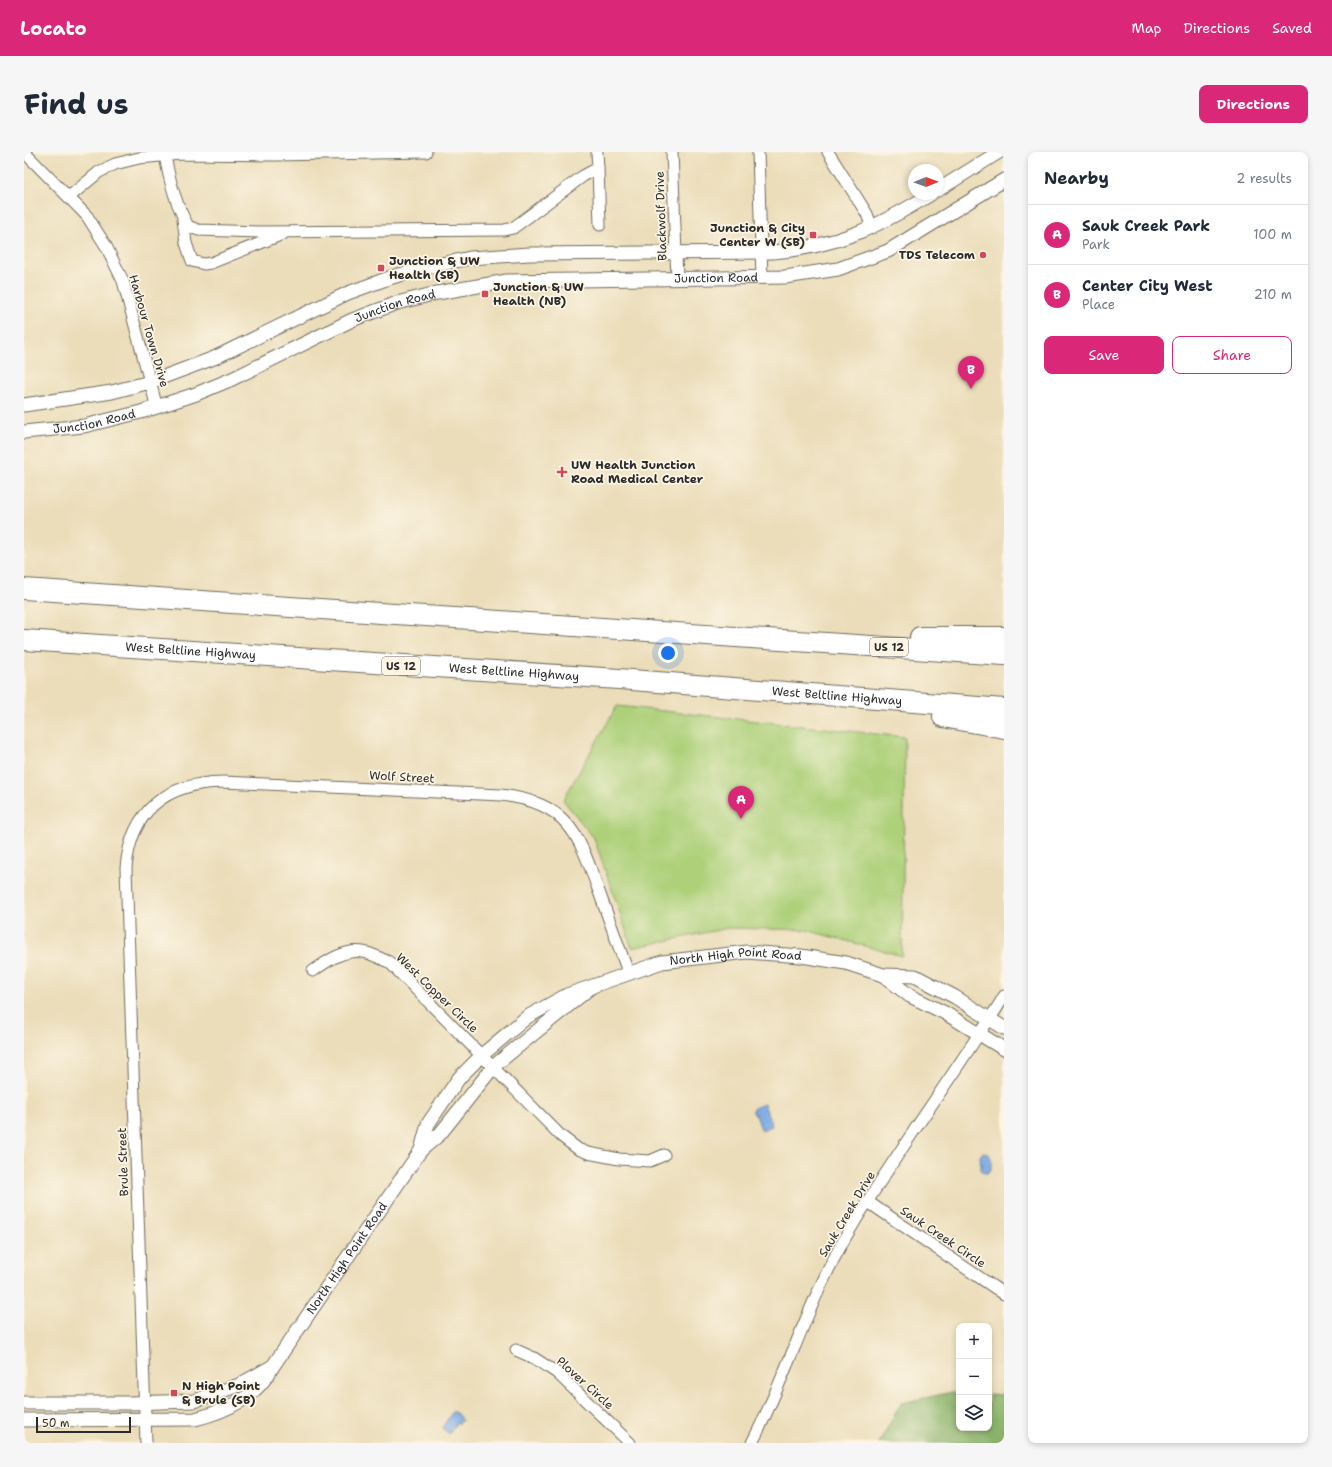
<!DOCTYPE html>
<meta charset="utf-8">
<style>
body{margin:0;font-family:"Shantell Sans",sans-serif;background:#f6f6f7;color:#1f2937}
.controls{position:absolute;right:12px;bottom:12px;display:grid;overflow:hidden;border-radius:8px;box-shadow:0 2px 6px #0003}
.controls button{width:36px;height:36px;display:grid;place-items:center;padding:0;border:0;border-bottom:1px solid #e0e1e3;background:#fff;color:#1f2937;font:20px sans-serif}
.compass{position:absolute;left:884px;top:12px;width:36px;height:36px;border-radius:50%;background:#fff;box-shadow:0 2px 6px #0003;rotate:89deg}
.scale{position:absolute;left:12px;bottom:10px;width:95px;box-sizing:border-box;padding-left:4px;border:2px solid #2b2b2b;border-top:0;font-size:11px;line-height:14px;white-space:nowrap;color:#2b2b2b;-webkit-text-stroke:3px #fcf5e5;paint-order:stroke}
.you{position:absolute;left:644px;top:501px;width:14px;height:14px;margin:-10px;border:3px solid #fff;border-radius:50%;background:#1a73e8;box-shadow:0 0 0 6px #1a73e833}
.badge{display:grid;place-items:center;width:26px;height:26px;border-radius:50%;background:#db2777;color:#fff;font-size:13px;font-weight:700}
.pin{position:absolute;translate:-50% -33px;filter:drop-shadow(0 1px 2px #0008)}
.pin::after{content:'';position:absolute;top:21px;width:14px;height:12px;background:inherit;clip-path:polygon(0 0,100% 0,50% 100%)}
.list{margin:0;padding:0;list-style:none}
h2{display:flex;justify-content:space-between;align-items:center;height:52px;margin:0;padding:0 16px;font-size:17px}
h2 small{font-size:13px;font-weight:400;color:#747a83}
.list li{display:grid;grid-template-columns:26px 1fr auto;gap:12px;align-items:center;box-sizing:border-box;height:60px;padding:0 16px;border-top:1px solid #e0e1e3}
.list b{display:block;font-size:15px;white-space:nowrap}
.list p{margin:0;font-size:13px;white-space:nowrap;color:#747a83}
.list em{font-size:13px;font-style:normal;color:#747a83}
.actions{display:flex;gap:8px;padding:12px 16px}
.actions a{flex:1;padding:9px 0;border:1px solid #db2777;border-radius:8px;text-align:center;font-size:14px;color:#db2777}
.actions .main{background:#db2777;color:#fff}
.icon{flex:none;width:22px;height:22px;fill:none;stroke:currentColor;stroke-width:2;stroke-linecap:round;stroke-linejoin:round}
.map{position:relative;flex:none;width:980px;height:1291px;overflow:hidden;border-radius:8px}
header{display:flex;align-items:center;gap:24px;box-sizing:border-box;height:56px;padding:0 20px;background:#db2777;color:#fff}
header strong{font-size:19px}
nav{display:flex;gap:22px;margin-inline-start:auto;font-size:14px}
.intro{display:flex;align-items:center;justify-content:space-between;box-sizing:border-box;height:96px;padding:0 24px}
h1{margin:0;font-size:28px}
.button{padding:10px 18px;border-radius:8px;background:#db2777;color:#fff;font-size:14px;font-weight:700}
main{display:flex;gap:24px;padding:0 24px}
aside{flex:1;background:#fff;border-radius:8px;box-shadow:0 2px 6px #0003}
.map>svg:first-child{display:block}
.green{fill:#add079;stroke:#6c7e52}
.forest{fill:#8ab269;stroke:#5a6e4a}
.water{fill:#7aaae4;stroke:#526a88}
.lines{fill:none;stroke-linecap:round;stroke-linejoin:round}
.minor-casing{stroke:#6e695d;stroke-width:13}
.tertiary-casing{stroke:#6e695d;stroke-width:15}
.motorway-casing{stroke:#6e695d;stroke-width:22}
.minor{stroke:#fff;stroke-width:11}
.tertiary{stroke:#fff;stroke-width:13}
.motorway{stroke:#fff;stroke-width:20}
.poi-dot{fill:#d1495b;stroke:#fcf5e5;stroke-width:1.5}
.labels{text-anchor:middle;stroke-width:3.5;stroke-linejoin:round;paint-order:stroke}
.shield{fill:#fcf5e5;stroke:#6a6863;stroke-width:1}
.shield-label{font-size:11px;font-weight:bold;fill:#2b2b2b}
.street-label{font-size:12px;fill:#2b2b2b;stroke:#fcf5e5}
.poi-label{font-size:12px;font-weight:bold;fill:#2b2b2b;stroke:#fcf5e5;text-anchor:start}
</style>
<header>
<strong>Locato</strong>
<nav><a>Map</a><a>Directions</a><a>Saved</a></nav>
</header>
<div class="intro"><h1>Find us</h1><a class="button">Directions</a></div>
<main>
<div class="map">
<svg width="980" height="1291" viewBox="0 0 980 1291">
<rect width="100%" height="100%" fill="#fcf5e5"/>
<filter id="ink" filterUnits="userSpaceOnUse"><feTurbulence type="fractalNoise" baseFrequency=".025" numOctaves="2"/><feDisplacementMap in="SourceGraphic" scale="8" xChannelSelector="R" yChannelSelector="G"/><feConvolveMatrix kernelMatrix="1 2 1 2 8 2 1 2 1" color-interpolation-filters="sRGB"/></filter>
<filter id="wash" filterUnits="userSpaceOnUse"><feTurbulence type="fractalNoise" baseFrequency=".012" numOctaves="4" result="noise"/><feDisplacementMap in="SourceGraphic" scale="16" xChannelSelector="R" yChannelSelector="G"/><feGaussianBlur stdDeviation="0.9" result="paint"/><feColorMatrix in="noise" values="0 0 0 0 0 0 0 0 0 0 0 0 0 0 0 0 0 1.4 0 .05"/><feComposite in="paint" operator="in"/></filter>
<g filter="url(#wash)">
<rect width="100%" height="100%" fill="#ebddb9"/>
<polygon class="green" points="593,554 881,585 878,804 782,778 704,776 608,796 570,686 539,648"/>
<polygon class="forest" points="928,1240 935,1241 935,1276 965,1276 965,1242 980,1243 980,1291 855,1291 877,1251"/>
<g class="water">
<polygon points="740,952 748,974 737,978 732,962 730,962 728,958 730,956"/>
<polygon points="959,1000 965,1002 967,1006 967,1018 963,1021 960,1021 957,1017 956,1004"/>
<polygon points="429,1259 437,1265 436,1267 438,1268 435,1272 433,1270 425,1282 418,1276"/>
</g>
</g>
<g filter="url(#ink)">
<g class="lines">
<g class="minor-casing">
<g id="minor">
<polyline points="0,0 63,64 82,94 99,129 133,256"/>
<polyline points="648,0 653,127"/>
<polyline points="734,0 738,126"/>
<polyline points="804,0 843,62 848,76"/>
<path d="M141,3C145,27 152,53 164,74L174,78L236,80L480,78L489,76L559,24L574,16L573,0"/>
<polyline points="574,16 576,73"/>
<polyline points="45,45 75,20 91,12 115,6 157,2 251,3 402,0"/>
<polyline points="159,67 162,91 168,109 180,112 187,111 259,82"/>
<path d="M289,819C303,809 320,797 339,800C347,801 357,807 365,810L537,984L554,997L564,1001L595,1007L626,1009L640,1003"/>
<polyline points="844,1050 980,1142"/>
<polyline points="492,1198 510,1206 533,1221 606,1291"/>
<path d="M122,1291L102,716C107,658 143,631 199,630L477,643C543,651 554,680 574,737C584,765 594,793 604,820"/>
<path d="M728,1291C765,1219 787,1140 830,1071C869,1007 914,945 955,882C964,869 973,857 980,844"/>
</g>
</g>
<g class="tertiary-casing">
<g id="tertiary">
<polyline points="914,38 975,0"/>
<path d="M0,253L88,240L126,230L190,206L324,141L365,126L403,115L446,106L506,102L749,100C812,95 854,75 907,42"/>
<path id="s1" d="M0,280L60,274L117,260L172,242L208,227L328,168L373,151L413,141L483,129L761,125L814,117L864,99L980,28"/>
<polyline points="859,823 886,844 921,861 980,897"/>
<path id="s2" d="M397,998L404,972L435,926L458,903L503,865L543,843L638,810L723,800L777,804L822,811L859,823L891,824L931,845L980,876"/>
<polyline points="0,1251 105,1251 170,1249 215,1233 249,1214"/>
<path id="s3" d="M0,1268L171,1267C203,1259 233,1245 249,1214L397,998L416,982L470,914L566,836"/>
</g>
</g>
<g class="motorway-casing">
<g id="motorway">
<polyline points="0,437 980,503"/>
<polyline points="896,485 980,485"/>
<path id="s4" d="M0,488L595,527L980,557"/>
<polyline points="919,565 980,576"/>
</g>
</g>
<use href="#minor" class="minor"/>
<use href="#tertiary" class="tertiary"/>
<use href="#motorway" class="motorway"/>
</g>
</g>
<g class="poi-dot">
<rect x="785" y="79" width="8" height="8" rx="2"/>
<circle cx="959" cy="103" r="4"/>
<rect x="353" y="112" width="8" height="8" rx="2"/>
<rect x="457" y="138" width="8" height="8" rx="2"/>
<path d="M536 314h4v4h4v4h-4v4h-4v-4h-4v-4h4z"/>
<rect x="146" y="1237" width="8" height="8" rx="2"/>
</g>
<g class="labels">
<g class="shield">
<rect x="846" y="486" width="38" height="18" rx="3"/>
<rect x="358" y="505" width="38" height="18" rx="3"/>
</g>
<g class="shield-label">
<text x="865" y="499">US 12</text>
<text x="377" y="518">US 12</text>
</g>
<g class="street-label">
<text transform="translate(637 64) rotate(-92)" y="4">Blackwolf Drive</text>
<text dy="4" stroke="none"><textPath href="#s1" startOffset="719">Junction Road</textPath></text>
<text dy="4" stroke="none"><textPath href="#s1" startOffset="395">Junction Road</textPath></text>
<text transform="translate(125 179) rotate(74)" y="4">Harbour Town Drive</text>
<text dy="4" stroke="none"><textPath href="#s1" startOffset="71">Junction Road</textPath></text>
<text dy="4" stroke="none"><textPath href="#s4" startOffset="167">West Beltline Highway</textPath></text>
<text dy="4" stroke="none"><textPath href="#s4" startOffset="491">West Beltline Highway</textPath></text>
<text dy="4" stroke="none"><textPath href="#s4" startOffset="815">West Beltline Highway</textPath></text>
<text transform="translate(378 625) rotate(3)" y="4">Wolf Street</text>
<text dy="4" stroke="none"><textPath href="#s2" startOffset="394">North High Point Road</textPath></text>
<text transform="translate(413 841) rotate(44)" y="4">West Copper Circle</text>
<text transform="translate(99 1010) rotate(-92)" y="4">Brule Street</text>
<text transform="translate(823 1062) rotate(-59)" y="4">Sauk Creek Drive</text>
<text transform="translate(919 1085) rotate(34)" y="4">Sauk Creek Circle</text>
<text dy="4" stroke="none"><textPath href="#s3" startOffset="399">North High Point Road</textPath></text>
<text transform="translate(561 1231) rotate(42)" y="4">Plover Circle</text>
</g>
<g class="poi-label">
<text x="781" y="80" text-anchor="end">Junction &amp; City<tspan x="781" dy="14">Center W (SB)</tspan></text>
<text x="951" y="107" text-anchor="end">TDS Telecom</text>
<text x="365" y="113">Junction &amp; UW<tspan x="365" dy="14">Health (SB)</tspan></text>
<text x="469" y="139">Junction &amp; UW<tspan x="469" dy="14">Health (NB)</tspan></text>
<text x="547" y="317">UW Health Junction<tspan x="547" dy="14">Road Medical Center</tspan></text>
<text x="158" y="1238">N High Point<tspan x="158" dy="14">&amp; Brule (SB)</tspan></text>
</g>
</g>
</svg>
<div class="controls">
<button>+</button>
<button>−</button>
<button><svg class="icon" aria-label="layers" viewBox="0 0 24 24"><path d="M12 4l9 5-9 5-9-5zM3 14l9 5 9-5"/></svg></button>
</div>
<svg class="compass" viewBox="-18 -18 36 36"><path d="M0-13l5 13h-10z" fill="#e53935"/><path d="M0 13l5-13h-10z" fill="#747a83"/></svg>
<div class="scale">50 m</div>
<div class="you"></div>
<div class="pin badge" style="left:717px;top:667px">A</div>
<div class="pin badge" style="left:947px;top:237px">B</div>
</div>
<aside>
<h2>Nearby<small>2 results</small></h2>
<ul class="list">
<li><span class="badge">A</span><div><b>Sauk Creek Park</b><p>Park</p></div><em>100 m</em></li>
<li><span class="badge">B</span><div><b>Center City West</b><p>Place</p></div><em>210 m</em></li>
</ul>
<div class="actions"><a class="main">Save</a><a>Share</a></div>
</aside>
</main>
